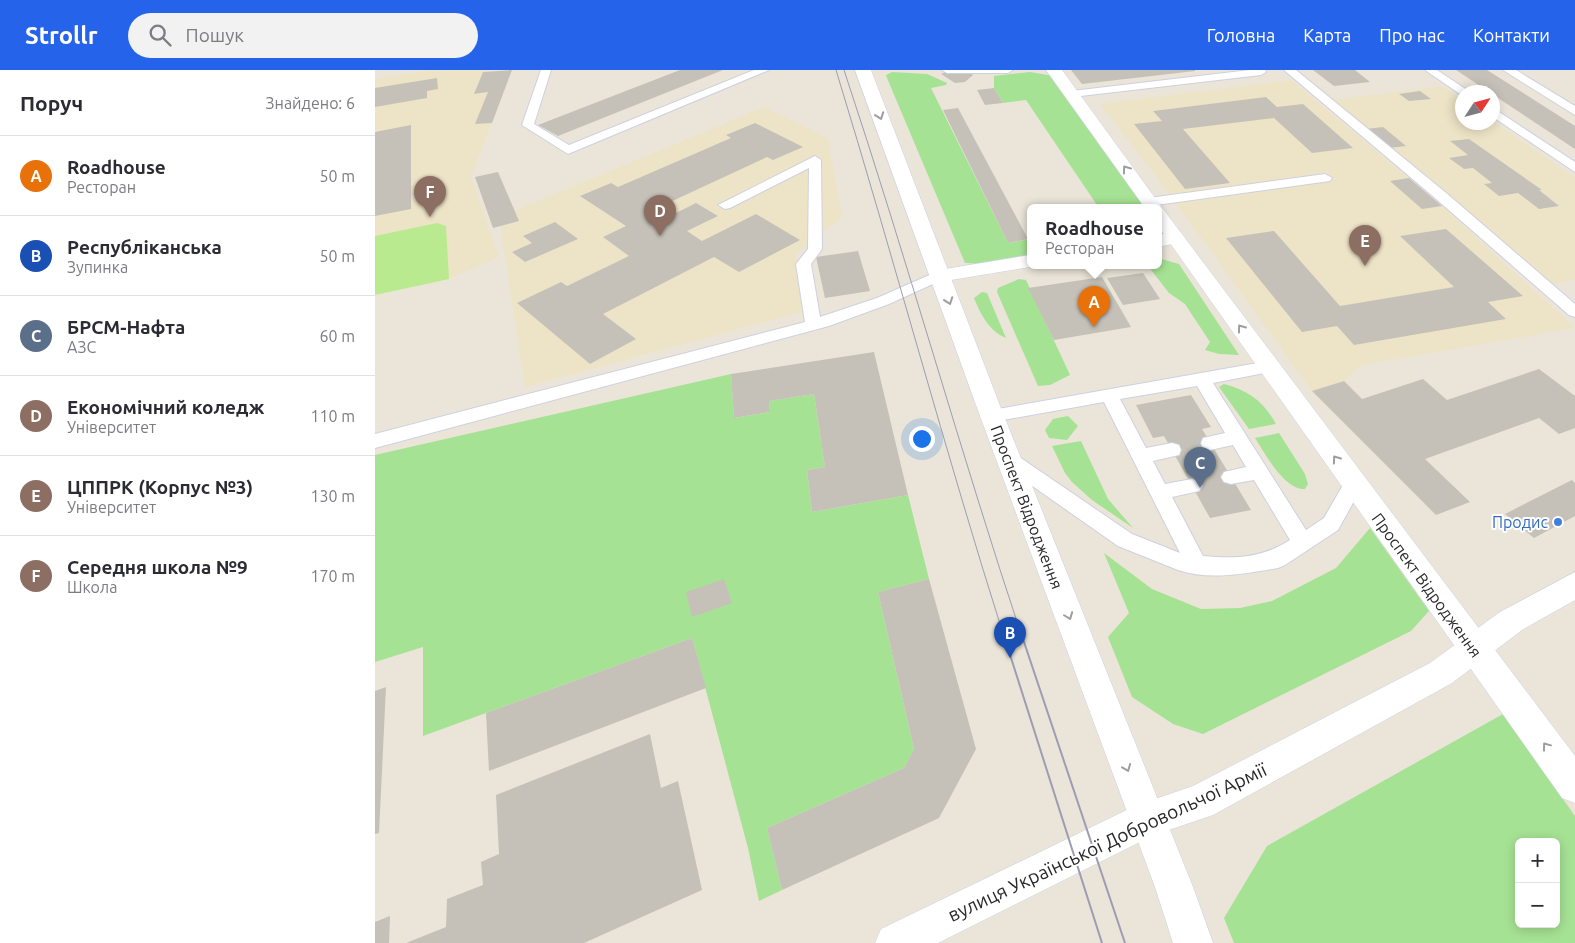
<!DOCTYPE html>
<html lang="uk">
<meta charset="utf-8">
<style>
body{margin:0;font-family:Ubuntu,sans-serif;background:#f2f2f3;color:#2b2b33}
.controls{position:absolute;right:15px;bottom:15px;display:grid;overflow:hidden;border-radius:8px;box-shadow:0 2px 12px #0003}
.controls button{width:45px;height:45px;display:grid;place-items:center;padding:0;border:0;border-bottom:1px solid #e1e1e2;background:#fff;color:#2b2b33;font:25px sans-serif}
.compass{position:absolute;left:1080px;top:15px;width:45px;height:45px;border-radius:50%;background:#fff;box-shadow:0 2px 12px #0003;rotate:54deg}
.you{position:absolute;left:546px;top:368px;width:18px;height:18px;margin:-12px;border:4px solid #fff;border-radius:50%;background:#1a73e8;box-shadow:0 0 0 8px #1a73e833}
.badge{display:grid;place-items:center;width:32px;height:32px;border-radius:50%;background:#2563eb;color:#fff;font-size:16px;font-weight:700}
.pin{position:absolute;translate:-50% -41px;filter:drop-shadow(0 1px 2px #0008)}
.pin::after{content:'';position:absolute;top:26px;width:18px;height:15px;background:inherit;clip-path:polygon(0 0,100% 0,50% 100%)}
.popup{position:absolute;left:652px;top:134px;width:135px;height:65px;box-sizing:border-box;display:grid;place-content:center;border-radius:8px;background:#fff;filter:drop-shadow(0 1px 4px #0005);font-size:16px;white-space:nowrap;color:#7c7c81}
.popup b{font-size:19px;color:#2b2b33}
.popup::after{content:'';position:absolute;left:50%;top:100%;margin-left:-10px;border:10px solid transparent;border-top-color:#fff}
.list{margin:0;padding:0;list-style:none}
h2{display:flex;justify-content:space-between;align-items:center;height:65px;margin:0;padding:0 20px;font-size:21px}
h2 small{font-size:16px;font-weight:400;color:#7c7c81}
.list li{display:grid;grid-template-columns:32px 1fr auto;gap:15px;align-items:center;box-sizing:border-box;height:80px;padding:0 20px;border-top:1px solid #e1e1e2}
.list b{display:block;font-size:19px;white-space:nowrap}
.list p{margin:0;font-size:16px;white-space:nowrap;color:#7c7c81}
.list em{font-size:16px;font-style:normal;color:#7c7c81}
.icon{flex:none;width:28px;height:28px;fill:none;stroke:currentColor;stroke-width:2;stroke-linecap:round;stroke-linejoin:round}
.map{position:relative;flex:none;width:1200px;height:873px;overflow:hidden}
header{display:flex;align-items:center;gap:30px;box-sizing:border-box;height:70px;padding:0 25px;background:#2563eb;color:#fff}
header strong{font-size:24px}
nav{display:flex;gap:28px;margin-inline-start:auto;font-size:18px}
.search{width:350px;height:45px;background:#f2f2f3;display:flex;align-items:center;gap:12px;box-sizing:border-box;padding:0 18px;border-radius:28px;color:#7c7c81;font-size:19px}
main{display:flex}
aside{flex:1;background:#fff}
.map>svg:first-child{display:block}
.education{fill:#ede4c7}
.green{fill:#a6e294;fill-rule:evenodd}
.pitch{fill:#baea8f}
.building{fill:#c5c1b8}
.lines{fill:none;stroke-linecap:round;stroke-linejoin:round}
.service-casing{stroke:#ced0e1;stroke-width:2}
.minor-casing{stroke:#ced0e1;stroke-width:1}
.tertiary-casing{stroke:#ced0e1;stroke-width:1}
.secondary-casing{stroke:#ced0e1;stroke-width:1}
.service{fill:#fff;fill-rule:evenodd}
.minor{fill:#fff;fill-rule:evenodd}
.tertiary{fill:#fff;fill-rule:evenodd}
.secondary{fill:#fff;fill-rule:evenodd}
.tram-far1{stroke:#9c9db2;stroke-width:1}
.tram{stroke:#9c9db2;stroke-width:2}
.oneway{stroke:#9e9e9e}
.shop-dot{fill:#3f7fe0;stroke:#fff;stroke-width:2}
.labels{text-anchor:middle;stroke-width:4;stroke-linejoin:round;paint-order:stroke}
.street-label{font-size:16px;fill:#272727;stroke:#fff}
.shop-label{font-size:16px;fill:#366cbe;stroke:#fff;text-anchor:end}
.near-street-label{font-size:19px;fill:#272727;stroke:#fff}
</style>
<header>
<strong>Strollr</strong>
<div class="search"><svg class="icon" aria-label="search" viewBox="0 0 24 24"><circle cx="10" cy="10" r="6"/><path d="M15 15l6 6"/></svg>Пошук</div>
<nav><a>Головна</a><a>Карта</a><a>Про нас</a><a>Контакти</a></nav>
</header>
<main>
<aside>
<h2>Поруч<small>Знайдено: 6</small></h2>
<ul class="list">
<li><span class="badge" style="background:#e8710a">A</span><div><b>Roadhouse</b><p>Ресторан</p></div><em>50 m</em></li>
<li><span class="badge" style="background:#1a4fb4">B</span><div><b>Республіканська</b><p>Зупинка</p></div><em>50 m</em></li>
<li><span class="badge" style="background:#5c6f8a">C</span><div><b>БРСМ-Нафта</b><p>АЗС</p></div><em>60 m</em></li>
<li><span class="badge" style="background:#8d6e63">D</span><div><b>Економічний коледж</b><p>Університет</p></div><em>110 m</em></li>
<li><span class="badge" style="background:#8d6e63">E</span><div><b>ЦППРК (Корпус №3)</b><p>Університет</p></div><em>130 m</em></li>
<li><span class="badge" style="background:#8d6e63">F</span><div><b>Середня школа №9</b><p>Школа</p></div><em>170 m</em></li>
</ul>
</aside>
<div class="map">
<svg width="1200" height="873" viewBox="0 0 1200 873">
<rect width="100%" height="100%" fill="#eae5d8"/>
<g class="education">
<polygon points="56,0 109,0 109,2 137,0 96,107 124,187 74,209 0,225 0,9"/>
<polygon points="916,10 1067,136 1200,258 987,295 969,311 937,321 798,129 725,34"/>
<polygon points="1068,16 1087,30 1088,52 1118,52 1118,51 1200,108 1200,209 1178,215 956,30"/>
<polygon points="389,37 453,68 467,148 420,184 430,241 150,317 124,147"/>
</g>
<g class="green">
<polygon points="517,2 552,4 572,13 571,15 556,18 633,173 655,169 655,186 608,194 590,193 512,8 511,5"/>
<polygon points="655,2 679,6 774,138 724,138 651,30 628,33 619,18 619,6"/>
<polygon points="783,188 804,194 864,285 844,284 830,280 835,272 810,234 794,223 773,196 783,196"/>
<polygon points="644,209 651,210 695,305 675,315 663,316 622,222 623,218"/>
<path d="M607,222L612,223L631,268C614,261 606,245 599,228Z"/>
<polygon points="356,304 359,348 395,342 394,331 439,324 450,397 432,400 437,442 533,425 554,509 503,522 539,679 529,698 392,758 407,820 384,831 373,778 317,568 48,666 48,577 0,592 0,385"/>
<path d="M849,314C873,320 889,332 901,354L874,359L844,317Z"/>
<polygon points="693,346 703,356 692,370 674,368 670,360 678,349"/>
<path d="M904,363L930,404L933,414L930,419C909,420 890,383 880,368Z"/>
<polygon points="706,371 733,429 758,458 717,430 697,412 690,403 677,376"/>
<polygon points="995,458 1054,541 1036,561 828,664 798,654 757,627 733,567 754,543 729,483 777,519 826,539 865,538 897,531 961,498"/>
<path d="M1128,644L1200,746V873H859L849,848L892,776ZM1144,772H1181V854H1144Z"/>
</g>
<polygon class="pitch" points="62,153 71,156 74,209 0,225 0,166"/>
<g class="building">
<polygon points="137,0 117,53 100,54 113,22 99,24 108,2"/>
<polygon points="305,0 348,0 183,66 163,55"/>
<polygon points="696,0 820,0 820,1 707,14"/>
<polygon points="938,0 980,0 995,12 959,16"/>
<polygon points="1081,0 1112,0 1200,56 1200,79"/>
<polygon points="573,1 593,1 598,5 590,12 580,13 566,4"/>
<polygon points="62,8 63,19 52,21 52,28 0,37 0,18"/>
<polygon points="619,18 628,33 610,35 602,20"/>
<polygon points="1045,21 1056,29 1034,31 1024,24"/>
<polygon points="891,27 902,37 928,34 978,78 937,83 899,48 808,59 855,113 810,119 759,54 787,51 778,41"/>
<polygon points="583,38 653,169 633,173 568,40"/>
<polygon points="380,53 428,77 398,90 392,87 278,140 291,148 321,133 343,146 312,161 327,171 381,144 425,170 364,202 339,187 228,244 261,269 215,294 142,233 186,212 192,216 254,186 228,167 251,156 205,126 236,113 243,117 356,68 351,65"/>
<polygon points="36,55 36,139 0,146 0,62"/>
<polygon points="1008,57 1031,76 1014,78 991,59"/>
<polygon points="1094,69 1167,120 1164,120 1184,136 1164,139 1143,123 1124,126 1109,114 1117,113 1098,98 1089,99 1074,88 1093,85 1075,71"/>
<polygon points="123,102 144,151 118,158 100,107"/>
<polygon points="1034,108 1067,136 1047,139 1015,111"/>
<polygon points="180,152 203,169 150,192 137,182 157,173 148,166"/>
<polygon points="1071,159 1148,226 1113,232 1131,249 979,275 962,256 927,262 851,168 899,161 965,236 1079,217 1025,166"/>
<polygon points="483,181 495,221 450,228 441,187"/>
<polygon points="768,203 785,229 748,235 732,208"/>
<polygon points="727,207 756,257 679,270 653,218"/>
<polygon points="499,282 533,425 437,442 432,400 450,397 439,324 394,331 395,342 359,348 356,304"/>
<polygon points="1164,299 1200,326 1200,358 1184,364 1164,348 1050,389 1095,432 1061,445 937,321 969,311 987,329 1048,309 1072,330"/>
<polygon points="816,325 836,357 827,359 876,440 835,448 789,366 778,368 761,335"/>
<polygon points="1197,410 1200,413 1200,446 1159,468 1130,444"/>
<polygon points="349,509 357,533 317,547 311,522"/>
<polygon points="554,509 601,679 564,748 407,820 392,758 529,698 539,679 503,522"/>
<polygon points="317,568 331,618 114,701 111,643"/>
<polygon points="11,617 4,763 0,764 0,621"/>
<polygon points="275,664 286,718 303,711 327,820 209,873 31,873 71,857 72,829 108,815 106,792 124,784 121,725"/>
<polygon points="15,846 14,873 0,873 0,852"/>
</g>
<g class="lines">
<g class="service-casing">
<g id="service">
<polygon points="166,0 176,0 159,54 194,75 379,0 394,0 193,84 147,55"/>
<polygon points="567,0 638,0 633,3 572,3"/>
<polygon points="875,0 890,0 891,2 886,5 697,27 691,24 697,21"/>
<polygon points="909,0 921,0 1070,122 1200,234 1200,247 1194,245 1060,128"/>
<polygon points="1050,0 1062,0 1095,22 1085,24"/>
<polygon points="1128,0 1141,0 1200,36 1200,45"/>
<polygon points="1118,38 1200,92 1200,102 1118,47"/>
<polygon points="440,86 446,90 447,179 436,194 445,247 502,228 559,203 569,203 572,206 569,209 514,234 454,256 0,378 0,364 430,252 421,194 433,179 434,98 355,138 350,139 343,135"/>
<polygon points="950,104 957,108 955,111 774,136 767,132 774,128"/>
<path d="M894,291L900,293L903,297L900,301L838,313L931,460L949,448L972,408L979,406L986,408L989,413L963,460L910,495L903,498C871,503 835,511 803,500L743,476L626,394L623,389L626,384L633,382L640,384L757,464L805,483L729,332L617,352L611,351L608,346L611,341L617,340ZM822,316L850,363L828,368L826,373L828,378L835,380L858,375L871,397L849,402L846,407L849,412L856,414L879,410L915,470C887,488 861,489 828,486L797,427L824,421L827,416L824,411L817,409L790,414L778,391L804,385L806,380L804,375L797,373L771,378L745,329Z"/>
</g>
</g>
<g class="minor-casing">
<g id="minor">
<polygon points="800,162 807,164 810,168 807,172 783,177 783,165"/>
<polygon points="655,185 655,196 661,196 564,212 557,210 554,206 557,202 564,200"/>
</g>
</g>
<g class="tertiary-casing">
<polygon id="tertiary" points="1200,502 1200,530 1147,560 1077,613 838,745 779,765 563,873 500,873 506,859 760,736 818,716 1055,593 1125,542"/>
</g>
<g class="secondary-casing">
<g id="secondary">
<polygon points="480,0 496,0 629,346 818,817 838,873 798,873 780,817 605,346"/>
<polygon points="671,0 687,0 788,139 1200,686 1200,733 1187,728 783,156 783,138 770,138"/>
</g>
</g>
<use href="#service" class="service"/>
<use href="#minor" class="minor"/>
<use href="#tertiary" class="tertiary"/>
<use href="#secondary" class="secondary"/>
<g class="tram-far1">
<path d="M461,0C519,189 570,381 630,570"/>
<path d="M469,0C532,189 585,381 648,570"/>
</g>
<g class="tram">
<polyline points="630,569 727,873"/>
<polyline points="648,569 750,873"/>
</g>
</g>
<defs><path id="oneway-chevron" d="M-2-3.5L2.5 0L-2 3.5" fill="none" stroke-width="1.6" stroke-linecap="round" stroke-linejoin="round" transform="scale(1.25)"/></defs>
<g class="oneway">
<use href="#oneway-chevron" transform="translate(505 46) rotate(70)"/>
<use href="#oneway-chevron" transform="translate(751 99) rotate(-126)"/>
<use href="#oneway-chevron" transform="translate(574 231) rotate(70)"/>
<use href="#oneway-chevron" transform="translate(866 258) rotate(-126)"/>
<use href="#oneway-chevron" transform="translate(961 389) rotate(-126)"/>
<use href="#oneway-chevron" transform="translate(694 546) rotate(69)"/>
<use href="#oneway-chevron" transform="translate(1171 676) rotate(-127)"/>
<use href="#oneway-chevron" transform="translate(752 698) rotate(68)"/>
</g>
<circle class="shop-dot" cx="1183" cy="452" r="5"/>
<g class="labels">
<g class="street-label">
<text transform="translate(652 437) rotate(69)" y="6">Проспект Відродження</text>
<text transform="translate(1052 515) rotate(54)" y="6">Проспект Відродження</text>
</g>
<g class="shop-label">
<text x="1173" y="458">Продис</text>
</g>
<g class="near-street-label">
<text transform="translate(732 772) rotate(-25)" y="7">вулиця Української Добровольчої Армії</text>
</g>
</g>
</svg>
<div class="controls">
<button>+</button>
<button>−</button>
</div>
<svg class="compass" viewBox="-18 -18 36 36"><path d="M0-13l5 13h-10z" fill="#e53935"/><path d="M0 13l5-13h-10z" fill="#7c7c81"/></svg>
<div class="you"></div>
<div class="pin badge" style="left:719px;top:257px;background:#e8710a">A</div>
<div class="popup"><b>Roadhouse</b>Ресторан</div>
<div class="pin badge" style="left:635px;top:588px;background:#1a4fb4">B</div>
<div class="pin badge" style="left:825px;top:418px;background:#5c6f8a">C</div>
<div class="pin badge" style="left:285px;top:166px;background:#8d6e63">D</div>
<div class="pin badge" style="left:990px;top:196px;background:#8d6e63">E</div>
<div class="pin badge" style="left:55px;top:147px;background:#8d6e63">F</div>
</div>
</main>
